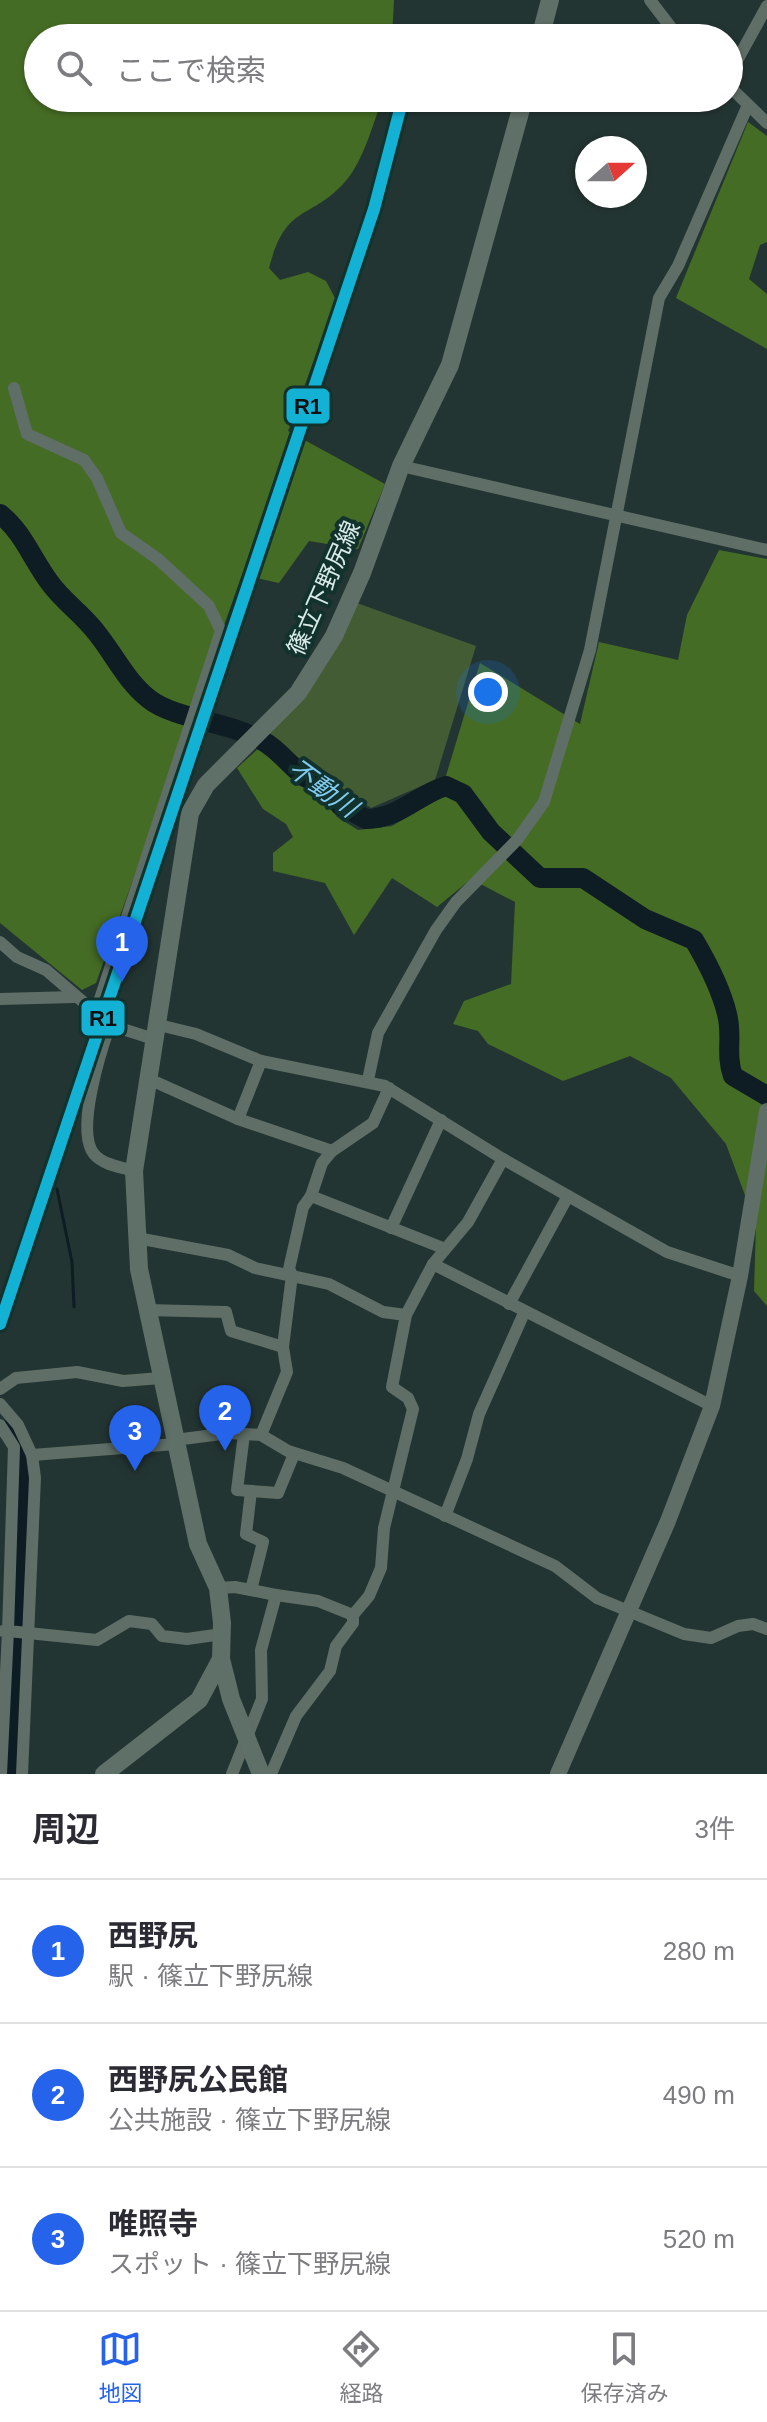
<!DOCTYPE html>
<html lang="ja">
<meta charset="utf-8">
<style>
body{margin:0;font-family:Helvetica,"Noto Sans JP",sans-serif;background:#f7f7f7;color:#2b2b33}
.compass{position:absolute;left:575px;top:136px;width:72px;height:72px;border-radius:50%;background:#fff;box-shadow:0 2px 6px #0004;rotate:69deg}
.you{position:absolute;left:488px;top:692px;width:28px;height:28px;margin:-20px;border:6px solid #fff;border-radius:50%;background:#1a73e8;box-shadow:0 0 0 12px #1a73e833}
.badge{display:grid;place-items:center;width:52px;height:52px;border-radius:50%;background:#2563eb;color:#fff;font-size:26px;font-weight:700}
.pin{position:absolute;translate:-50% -66px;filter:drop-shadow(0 2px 4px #0008)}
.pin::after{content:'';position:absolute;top:42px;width:28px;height:24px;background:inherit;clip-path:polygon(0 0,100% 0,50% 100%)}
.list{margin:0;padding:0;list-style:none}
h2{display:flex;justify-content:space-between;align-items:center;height:104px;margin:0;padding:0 32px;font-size:34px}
h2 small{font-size:26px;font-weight:400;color:#7c7c81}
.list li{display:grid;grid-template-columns:52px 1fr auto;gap:24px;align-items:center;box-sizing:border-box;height:144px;padding:0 32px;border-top:2px solid #e1e1e2}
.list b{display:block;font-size:30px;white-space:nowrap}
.list p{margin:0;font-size:26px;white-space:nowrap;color:#7c7c81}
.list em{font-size:26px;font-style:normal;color:#7c7c81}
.icon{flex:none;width:44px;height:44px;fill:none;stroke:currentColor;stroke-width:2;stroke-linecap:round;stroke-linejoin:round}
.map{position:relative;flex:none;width:767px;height:1774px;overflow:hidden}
.search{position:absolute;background:#fff;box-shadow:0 2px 6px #0004;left:24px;right:24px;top:24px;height:88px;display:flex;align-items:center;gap:20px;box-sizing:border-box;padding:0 28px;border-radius:44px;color:#7c7c81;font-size:30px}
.sheet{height:536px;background:#fff}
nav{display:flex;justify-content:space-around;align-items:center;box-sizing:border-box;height:112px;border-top:2px solid #e1e1e2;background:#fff;font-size:22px;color:#7c7c81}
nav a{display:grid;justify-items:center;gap:4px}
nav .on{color:#2563eb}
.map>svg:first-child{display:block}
.green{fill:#435c34}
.forest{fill:#456c24}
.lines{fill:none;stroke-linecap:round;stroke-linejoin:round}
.stream{stroke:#0e1c23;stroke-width:3}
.river{stroke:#0e1c23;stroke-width:20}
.minor{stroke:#5f6e67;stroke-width:12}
.tertiary{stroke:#5f6e67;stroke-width:16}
.secondary{stroke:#5f7068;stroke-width:18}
.rail-1-casing{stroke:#11322d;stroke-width:18}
.rail-1{stroke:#13b2d5;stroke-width:12}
.labels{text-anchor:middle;stroke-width:8;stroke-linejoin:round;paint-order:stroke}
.street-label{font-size:24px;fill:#daebe8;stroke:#11322d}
.water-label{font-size:26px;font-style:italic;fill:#81cbf1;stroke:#11322d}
.line-badge{stroke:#11322d;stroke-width:3}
.pale-badge-label{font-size:22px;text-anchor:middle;font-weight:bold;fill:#111}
</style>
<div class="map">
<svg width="767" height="1774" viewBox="0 0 767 1774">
<rect width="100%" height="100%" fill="#233532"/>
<polygon class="green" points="357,603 476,646 435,780 371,808 264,734"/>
<g class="forest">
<path d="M0,0H394L392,38H38V98H383C372,125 364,161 344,183C309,221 286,203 269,268L280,280L308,272L326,281L336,300L288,431L385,484L358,549L309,541L279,583L242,575L96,983L82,990L0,923Z"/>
<polygon points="748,122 767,136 767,242 760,245 749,279 767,294 767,349 676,298"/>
<polygon points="719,550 767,559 767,1306 754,1291 756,1225 726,1144 671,1078 630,1056 563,1081 488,1044 478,1031 453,1024 464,1001 511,984 515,902 471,879 437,907 392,878 354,935 325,883 273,871 273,853 293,837 286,824 263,809 237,768 259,748 278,759 297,785 321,794 337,817 358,830 392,826 439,799 480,663 580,724 599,642 678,660 687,615"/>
</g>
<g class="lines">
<polyline class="stream" points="57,1189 72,1262 74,1307"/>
<g class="river">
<path d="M0,514C23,532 32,559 50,583C63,601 82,614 96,632C114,654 126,681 149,699C174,719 230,722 263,741C289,756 294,779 327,785L340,805L366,819C398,819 417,795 446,786L463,794L491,832L540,878H583L645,919L694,940C707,962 721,989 727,1014C733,1037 725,1053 733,1076L767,1096"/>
<polyline points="12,1774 25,1463 22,1444 13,1427"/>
</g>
<g class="minor">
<polyline points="650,0 679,38"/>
<polyline points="729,75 767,6"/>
<polyline points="729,86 767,123"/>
<polyline points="14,388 27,434 84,460 97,478 121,533 158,559 209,606 221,631 95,1014"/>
<polyline points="401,466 767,550"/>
<polyline points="0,942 17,957 46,970 110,1025 157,1040"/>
<polyline points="0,999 74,997"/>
<path d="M110,1025C101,1050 75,1131 94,1154C103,1165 121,1167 134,1171"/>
<polyline points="159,1025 196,1034 261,1061 385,1086 503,1159 468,1222 433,1264 406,1315 392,1387 408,1398 413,1409 384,1528 381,1568 369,1596 353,1615 318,1601 276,1595 261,1650 262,1699 232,1774"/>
<polyline points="261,1061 238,1119 332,1151 322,1163 311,1196 443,1248"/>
<polyline points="151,1080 238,1119"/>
<polyline points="368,1080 378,1033 436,930 456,902 517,840 544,802 590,650 659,298 678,266 748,105"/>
<polyline points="332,1151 373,1123 389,1088"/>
<polyline points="503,1159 667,1252 740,1276"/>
<polyline points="391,1228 441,1120"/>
<polyline points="137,1238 228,1255 255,1268 329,1284 383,1312 406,1315"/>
<polyline points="433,1264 712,1406"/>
<polyline points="509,1304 568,1196"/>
<polyline points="146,1310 226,1312 231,1331 283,1347"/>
<polyline points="0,1389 16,1378 77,1372 123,1381 161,1378"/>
<polyline points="0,1404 18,1425 32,1455 176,1444"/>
<polyline points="0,1425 14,1447 8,1631 97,1640 129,1621 152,1624 162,1636 187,1639 222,1634"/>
<polyline points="244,1434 237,1490 278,1493 294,1454"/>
<polyline points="261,1435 287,1372 283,1347 292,1275 289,1269 303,1207 311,1196"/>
<polyline points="175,1440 229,1433 261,1435 288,1451 343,1468 555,1566 597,1598 684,1634 711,1638 738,1626 753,1624 767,1629"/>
<polyline points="251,1491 246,1534 263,1542 251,1590"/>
<polyline points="445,1516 467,1459 479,1414 524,1313"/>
<polyline points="218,1588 235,1587 276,1595"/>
<polyline points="1,1774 8,1631 3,1631"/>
<polyline points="22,1774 35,1478 32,1455"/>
<polyline points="271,1774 296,1716 330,1671 336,1646 353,1623 353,1615"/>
</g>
<polyline class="tertiary" points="558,1774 668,1521 712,1406 740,1276 767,1111"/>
<g class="secondary">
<polyline points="540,38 550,0"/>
<polyline points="104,1774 199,1700 221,1659"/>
<polyline points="261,1774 231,1699 221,1659 222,1623 218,1588 198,1544 139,1269 134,1171 190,813 206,785 298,693 334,636 362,573 401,466 450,365 524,98"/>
</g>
<g class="rail-1-casing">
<polyline id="rail-1" points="0,1324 374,209 403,98"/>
</g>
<use href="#rail-1" class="rail-1"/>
</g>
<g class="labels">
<g class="street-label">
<text transform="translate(324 588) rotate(-66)" y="8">篠立下野尻線</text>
</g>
<g class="water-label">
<text transform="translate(323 788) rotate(36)" y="9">不動川</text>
</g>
</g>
<g class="line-badge">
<rect x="285" y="387" width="46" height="38" rx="8" fill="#13b2d5"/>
<rect x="80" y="999" width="46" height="38" rx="8" fill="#13b2d5"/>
</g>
<g class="pale-badge-label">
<text x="308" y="414">R1</text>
<text x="103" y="1026">R1</text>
</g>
</svg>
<svg class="compass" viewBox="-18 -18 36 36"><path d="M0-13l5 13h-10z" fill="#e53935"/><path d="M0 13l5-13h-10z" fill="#7c7c81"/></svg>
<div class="you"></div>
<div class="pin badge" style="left:122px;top:982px">1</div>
<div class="pin badge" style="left:225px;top:1451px">2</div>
<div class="pin badge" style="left:135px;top:1471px">3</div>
<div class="search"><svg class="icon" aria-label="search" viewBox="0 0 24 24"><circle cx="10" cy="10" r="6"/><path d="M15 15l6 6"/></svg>ここで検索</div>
</div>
<section class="sheet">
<h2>周辺<small>3件</small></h2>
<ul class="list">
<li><span class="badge">1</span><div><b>西野尻</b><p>駅 · 篠立下野尻線</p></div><em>280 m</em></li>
<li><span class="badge">2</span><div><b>西野尻公民館</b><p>公共施設 · 篠立下野尻線</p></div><em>490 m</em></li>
<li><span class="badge">3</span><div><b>唯照寺</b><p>スポット · 篠立下野尻線</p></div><em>520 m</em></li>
</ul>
</section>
<nav>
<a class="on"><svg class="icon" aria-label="map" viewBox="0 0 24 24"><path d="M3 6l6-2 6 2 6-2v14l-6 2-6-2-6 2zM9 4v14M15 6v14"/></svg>地図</a>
<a><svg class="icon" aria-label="directions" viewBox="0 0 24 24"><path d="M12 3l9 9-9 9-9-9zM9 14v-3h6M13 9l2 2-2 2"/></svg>経路</a>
<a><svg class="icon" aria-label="saved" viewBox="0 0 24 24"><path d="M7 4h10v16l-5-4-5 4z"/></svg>保存済み</a>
</nav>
